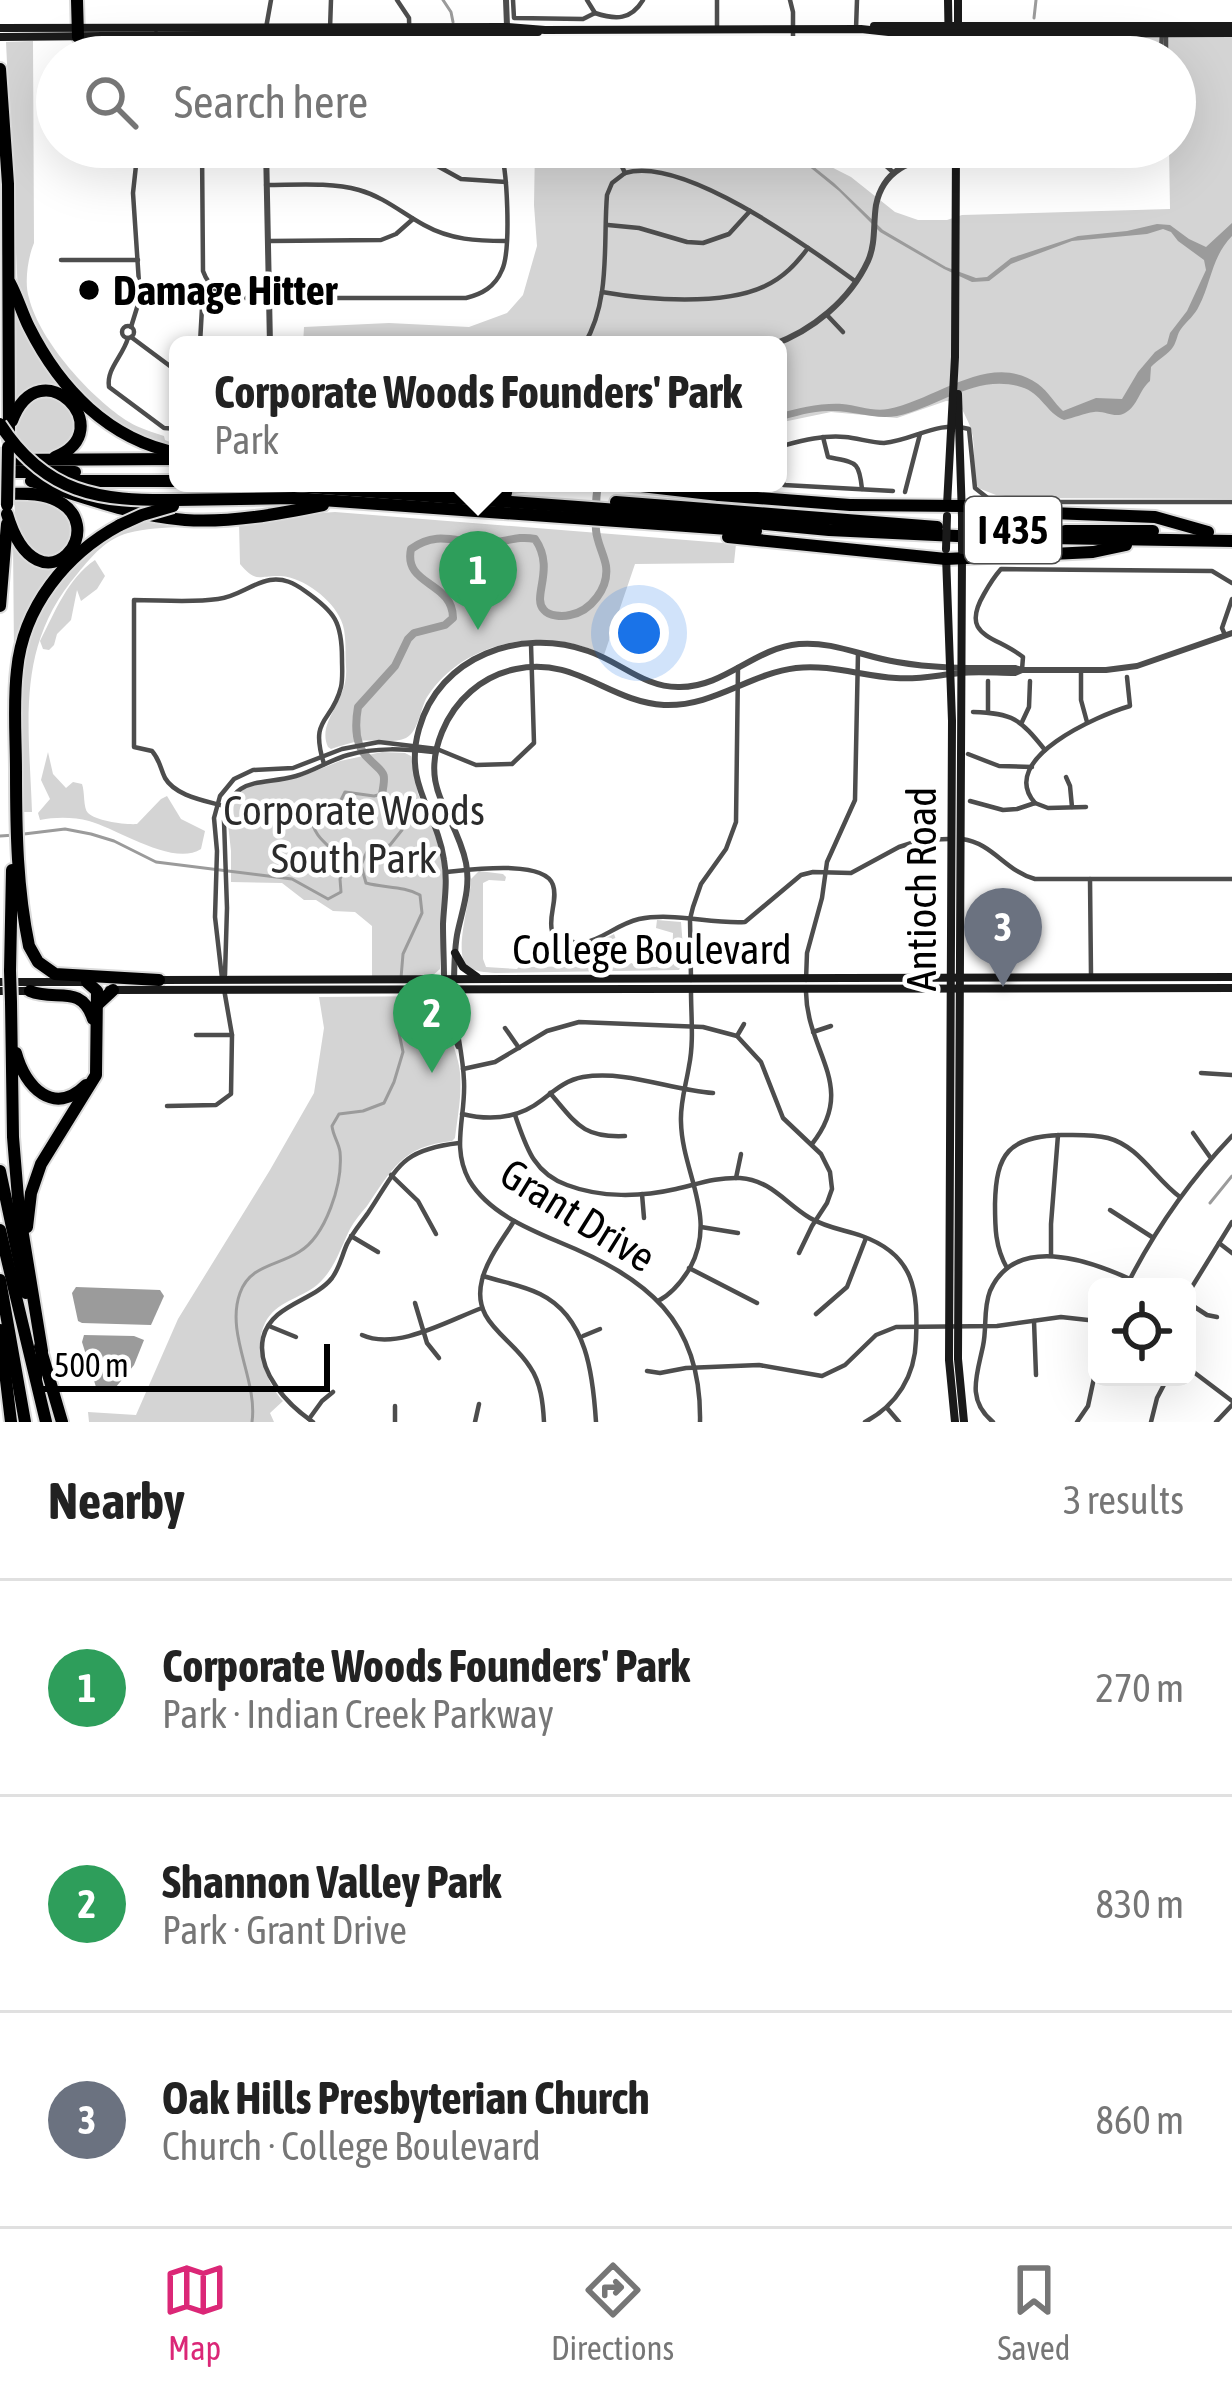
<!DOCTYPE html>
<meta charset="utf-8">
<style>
body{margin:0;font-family:"Asap Condensed",sans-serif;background:#f6f6f6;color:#222}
.controls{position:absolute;right:36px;bottom:36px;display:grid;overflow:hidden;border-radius:18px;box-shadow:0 12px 48px #0002}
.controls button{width:108px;height:108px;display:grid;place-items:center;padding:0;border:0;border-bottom:3px solid #e0e0e0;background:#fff;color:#222;font:60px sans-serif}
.scale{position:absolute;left:36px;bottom:30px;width:294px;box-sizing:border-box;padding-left:12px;border:6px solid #000;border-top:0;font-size:33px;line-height:42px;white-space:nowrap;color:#000;-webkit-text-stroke:9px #fff;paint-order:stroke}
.you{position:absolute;left:639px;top:633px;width:42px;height:42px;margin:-30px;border:9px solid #fff;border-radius:50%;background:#1a73e8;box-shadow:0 0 0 18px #1a73e833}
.badge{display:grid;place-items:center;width:78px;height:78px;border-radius:50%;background:#db2777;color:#fff;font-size:39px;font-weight:700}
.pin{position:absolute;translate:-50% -99px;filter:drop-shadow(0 3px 6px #0008)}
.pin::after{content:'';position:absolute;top:63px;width:42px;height:36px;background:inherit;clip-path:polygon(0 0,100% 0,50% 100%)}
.popup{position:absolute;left:169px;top:336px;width:618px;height:156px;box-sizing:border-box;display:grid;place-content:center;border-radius:18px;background:#fff;filter:drop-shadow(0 3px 9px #0005);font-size:39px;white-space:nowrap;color:#767676}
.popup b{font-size:45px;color:#222}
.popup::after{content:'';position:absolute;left:50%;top:100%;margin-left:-24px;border:24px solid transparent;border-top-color:#fff}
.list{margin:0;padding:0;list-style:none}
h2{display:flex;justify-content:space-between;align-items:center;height:156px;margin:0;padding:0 48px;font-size:51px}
h2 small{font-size:39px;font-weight:400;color:#767676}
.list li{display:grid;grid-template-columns:78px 1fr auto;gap:36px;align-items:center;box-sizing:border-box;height:216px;padding:0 48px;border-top:3px solid #e0e0e0}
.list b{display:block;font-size:45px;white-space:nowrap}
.list p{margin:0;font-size:39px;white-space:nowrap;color:#767676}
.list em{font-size:39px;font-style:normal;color:#767676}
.icon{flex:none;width:66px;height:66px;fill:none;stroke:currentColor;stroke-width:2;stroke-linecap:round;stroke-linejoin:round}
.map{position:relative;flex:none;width:1232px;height:1422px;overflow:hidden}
.search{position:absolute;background:#fff;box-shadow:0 12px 48px #0002;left:36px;right:36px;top:36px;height:132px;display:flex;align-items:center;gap:30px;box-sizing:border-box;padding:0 42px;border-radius:66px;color:#767676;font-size:45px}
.sheet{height:804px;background:#fff}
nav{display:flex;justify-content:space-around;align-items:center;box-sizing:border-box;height:168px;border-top:3px solid #e0e0e0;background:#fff;font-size:33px;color:#767676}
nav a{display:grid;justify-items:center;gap:6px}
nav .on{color:#db2777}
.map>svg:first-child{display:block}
.green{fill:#d4d4d4}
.water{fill:#9b9b9b}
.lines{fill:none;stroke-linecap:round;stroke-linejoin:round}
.stream{stroke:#9b9b9b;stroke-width:3}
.river{stroke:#9b9b9b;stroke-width:8}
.motorway-casing{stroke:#dbdbdb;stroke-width:16}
.minor{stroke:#4d4d4d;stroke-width:4.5}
.tertiary{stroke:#4d4d4d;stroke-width:6}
.secondary{stroke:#1a1a1a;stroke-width:8}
.motorway{stroke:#000;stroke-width:12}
.motorway-bridge-casing{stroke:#dbdbdb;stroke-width:16;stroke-linecap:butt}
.secondary-bridge{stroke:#1a1a1a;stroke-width:8}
.motorway-bridge{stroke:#000;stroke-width:12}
.poi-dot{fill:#000;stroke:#fff;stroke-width:4.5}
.labels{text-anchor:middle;stroke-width:9;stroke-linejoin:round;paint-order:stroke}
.shield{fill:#fff;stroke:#4c4c4c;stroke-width:3}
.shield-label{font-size:39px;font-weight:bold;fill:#000}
.poi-label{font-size:42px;font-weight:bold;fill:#000;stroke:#fff;text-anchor:start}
.park-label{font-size:42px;fill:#2b2b2b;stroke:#fff}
.street-label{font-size:42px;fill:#000;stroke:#fff}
</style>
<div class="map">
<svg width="1232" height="1422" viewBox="0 0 1232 1422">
<rect width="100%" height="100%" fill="#fff"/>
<g class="green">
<path d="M1053,35L1232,36V499L1024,498L996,495L978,488C970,469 977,448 971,429C968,419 962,412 960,402L946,401L897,418L831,412L778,423V345H303L304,327L389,323L469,327L507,313L523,295L537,246L534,205L535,147H792L851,177L895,212L918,220H947L962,215L1170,209L1169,147H1175V57H1053Z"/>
<path d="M33,41L34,243C28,257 24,283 29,298C40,342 92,399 129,422C139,428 152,432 164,436L165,440L177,445L178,449L154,443L108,421L51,366L18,294L6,42Z"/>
<polygon points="13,303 33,350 64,392 49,389 14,405"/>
<polygon points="47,394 74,411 75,437 59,454 14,456 16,420 23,405"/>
<path d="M14,497C49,499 59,499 75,532L62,555L40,559L16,530Z"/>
<path d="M335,512L736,544L734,563L635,564L604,655C546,626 464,639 427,697C420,709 419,731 406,738C393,744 373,739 359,741C349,743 340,746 331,749L328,747C316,721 349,701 346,667C345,653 347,632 341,620C332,599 304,578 281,576C258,575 257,584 240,564L239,523C203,529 163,524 128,533C106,539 92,556 78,573C15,646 29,723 32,812H20V673L31,628L53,587L93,546L145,517L291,515Z"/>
<polygon points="13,542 21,552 67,559 14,653"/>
<path d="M95,560L105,576L97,589L81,601L77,590L71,620L57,634L54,645L49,650L43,649L40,641C55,612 68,578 95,560Z"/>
<path d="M48,752L53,774L66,788L73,782L82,784C85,792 83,808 88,813C96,821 126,825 137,824L161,799L167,796L181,819L205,831L201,849C173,867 118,829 89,821C74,817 55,817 40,820L38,813L50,799L41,780Z"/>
<polygon points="382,752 405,753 411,756 418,794 433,827 441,856 444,885 440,969 432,976 372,976 372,926 355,912 333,911 316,900 304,900 282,883 231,882 231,851 227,815 234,798 245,788 254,784 300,777 340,761"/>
<path d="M479,871L503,874L506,877L505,881L489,880L483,883V959L486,967L517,969L522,963L528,967L587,966L590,964L588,947L614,934L617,942L597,947V963L623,966L632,963L634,966L656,967L660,963L672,962L673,933L656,928L657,920L681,922L684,960L679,970L495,973C486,972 474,972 467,966C453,953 471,899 471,879Z"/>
<path d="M440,996C443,1019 452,1038 458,1061C464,1085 458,1113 455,1138L452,1141C403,1146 392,1169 367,1206C361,1213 355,1220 350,1229C340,1249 335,1269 317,1285C300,1299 276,1301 265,1323C253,1347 266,1382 283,1401L270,1413L274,1422H89L88,1412L136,1415L178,1319L270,1170L314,1093L324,1028L319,997Z"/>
</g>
<g class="water">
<path d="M778,147H785L798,154L834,183L883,230L946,267L976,278L987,277L1011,258L1078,236L1127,231L1157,224L1170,225L1189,239L1206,247L1232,223V236C1212,256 1211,283 1199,306C1195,315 1187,321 1181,329C1177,334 1177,341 1173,347C1169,354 1157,360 1151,367L1150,381C1139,390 1138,406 1125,413C1114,419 1105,410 1094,412C1084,413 1074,418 1064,420C1046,413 1042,393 1021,387C977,373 939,407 897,416C875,420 855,411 833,411C814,410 796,416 778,421V414C799,408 820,403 842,404C857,405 873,412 888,409C937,400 990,350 1038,384C1049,392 1054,403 1063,411L1096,398L1122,399L1138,372L1155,352L1167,344L1170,333L1187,311L1206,270L1204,260L1178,241L1171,232L1163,229L1147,234L1072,241L1011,264L989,281L972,282L944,269L880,232L839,191L801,160Z"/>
<polygon points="76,1287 160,1290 164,1296 151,1325 82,1323 78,1321 72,1293"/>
<polygon points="84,1335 134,1336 144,1340 134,1365 116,1387 96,1387 82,1342"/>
</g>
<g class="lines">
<g class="stream">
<polyline points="443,0 451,12 453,22"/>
<polyline points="1034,18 1036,0"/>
<polyline points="453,41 456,57"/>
<path d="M24,834L65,829L91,834L114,841L156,862L292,879L328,899L341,892L340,879L346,865C333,845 314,842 311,816L335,812L345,792L374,796L382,794L385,802L406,810L402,830L390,845L369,847L361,865L366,883C384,888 404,886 420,895L422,913L403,954L401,978"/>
<polyline points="0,836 15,835"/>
<polyline points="1210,1203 1232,1176"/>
<path d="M252,1422C258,1380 225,1334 240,1293C250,1265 277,1266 299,1252C326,1236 343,1183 340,1152C339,1143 333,1136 332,1126L339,1114L363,1111L384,1103L394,1082L403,1052L399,1033L401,994"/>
</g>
<path class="river" d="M382,794C387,769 383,774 368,758C355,746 355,724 358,707L395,666L408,639L414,633L445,625L453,618C453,581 403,586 411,549C438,529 459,544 487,543C504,543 517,535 535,539C556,569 531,597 544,610C549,616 562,617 570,615C591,611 609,588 606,566C604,554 597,543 596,530C595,515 596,498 598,483"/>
<g class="motorway-casing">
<g id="motorway">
<polyline points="77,0 78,37"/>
<polyline points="0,69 8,184 9,440"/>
<path d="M10,283C18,298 22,313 29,327C60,389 109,440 178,453"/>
<path d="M12,421C40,346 122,430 55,457"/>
<polyline points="0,460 178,459"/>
<polyline points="0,472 75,472"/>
<path d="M31,481C81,496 132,516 185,520C230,523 279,514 323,505"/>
<polyline points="61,481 178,481"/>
<polyline points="256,483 618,510 829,530 978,537 1232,541"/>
<polyline points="375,483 506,493"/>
<polyline points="615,483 719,495"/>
<polyline points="711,483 750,493"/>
<polyline points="498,488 536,483"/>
<path d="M0,494C16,494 33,492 48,497C121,521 39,621 7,514"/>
<polyline points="176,500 294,498 756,531"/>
<polyline points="616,502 937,527"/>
<polyline points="850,505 962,506 1025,512 1155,517 1208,532"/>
<path d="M120,525C66,554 23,607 17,670C13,703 16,738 16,771C16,831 17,888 29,946L38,962L55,974L159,980"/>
<polyline points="1065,531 1153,531"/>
<polyline points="728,537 946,559 1093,552 1126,545"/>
<polyline points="0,606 7,524"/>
<polyline points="10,971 12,870"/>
<path d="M30,991C55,1002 81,983 93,1019"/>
<polyline points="11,1002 13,1137 19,1210 42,1351"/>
<polyline points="98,1004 113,990"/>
<path d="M16,1053C25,1087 54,1117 86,1085"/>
<polyline points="0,1171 26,1293"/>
<polyline points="27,1227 31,1193 41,1164 96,1075 97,991 87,982"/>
<polyline points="0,1230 46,1422"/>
<polyline points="0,1280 25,1422"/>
<polyline points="0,1330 11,1422"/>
<polyline points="40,1347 62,1422"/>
</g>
</g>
<g class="minor">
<polyline points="397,0 409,18 410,57"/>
<polyline points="513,0 514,18 583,19 595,13"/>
<polyline points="587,0 595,13"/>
<polyline points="790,0 793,12 793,57"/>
<path d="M595,13C616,20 631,20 643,0"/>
<polyline points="266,28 271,0"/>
<polyline points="330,29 331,0"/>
<polyline points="717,29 717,0"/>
<polyline points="856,29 857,0"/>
<polyline points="1166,31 1166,51"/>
<polyline points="1161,51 1162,32"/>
<polyline points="156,57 156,33"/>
<path d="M202,147L203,271C209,288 222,296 240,298H466C482,294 495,287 502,270C511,251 508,166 499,147"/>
<polyline points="403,147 461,179 506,182"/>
<polyline points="850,147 875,156 894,173"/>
<polyline points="615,152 625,173"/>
<path d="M625,173C683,155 808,247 855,281"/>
<path d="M266,185C296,185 330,182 359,190C384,197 402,213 424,225C451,240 477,241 506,241"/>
<polyline points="608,225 639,228 687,242 703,243 729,234 750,211"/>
<polyline points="270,241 381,240 396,234 413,219"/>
<polyline points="61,260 138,260"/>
<path d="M602,292C647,300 723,306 765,286C784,277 796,264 808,248"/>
<polyline points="826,314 843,332"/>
<circle cx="128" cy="332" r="6"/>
<polyline points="131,327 140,298 133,193 138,147"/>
<polyline points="131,337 178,372"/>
<path d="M128,338C123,356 106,369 109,387L164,428L178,429"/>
<polyline points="200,343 202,308 213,287"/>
<path d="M584,345C611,300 603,245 607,195L612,183L625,173"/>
<path d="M823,437L828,457C856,463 859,460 862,489"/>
<path d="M778,447C801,441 821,435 845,437C858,438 871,443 884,443C915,440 937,420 969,429L975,488L989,499L1039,502H1232"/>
<polyline points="778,471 784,485 893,491"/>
<polyline points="905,492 920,434"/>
<polyline points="1225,635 1222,628 1232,599"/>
<path d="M1022,670L1023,657C995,635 959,637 984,594C989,585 994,577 1001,569L1212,571L1232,583"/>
<polyline points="1081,670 1081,700 1087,722"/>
<polyline points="988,681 988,711"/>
<path d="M973,712C1013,713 1020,719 1045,750"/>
<polyline points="1022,722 1029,707 1030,681"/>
<polyline points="968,754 999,766 1032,767"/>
<polyline points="1066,777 1070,786 1072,807"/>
<polyline points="970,801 1003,810 1017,809 1035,803 1048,808 1086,807"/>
<path d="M1035,803C996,759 1099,715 1130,706L1127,677"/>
<path d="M227,807C208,801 176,797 165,778C160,768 160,760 152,751L134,747V600C161,600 191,603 218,599C237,597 252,583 270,580C284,578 294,583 305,591C335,612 342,622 342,659C342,668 343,678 341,687C332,724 309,716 324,764"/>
<path d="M962,839C993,843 1005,871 1035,879H1232"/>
<path d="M446,872C468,870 545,859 553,885C558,900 548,916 552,931C588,960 605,927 639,919C673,912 710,924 745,922L801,875L813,872L851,873L899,847L921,840L949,839"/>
<polyline points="1090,879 1091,975"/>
<path d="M225,975L227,908L224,821C232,774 261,786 296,776C314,771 330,760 348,755C376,747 405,749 433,752"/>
<polyline points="222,978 215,917 217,851 214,818 220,796 234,779 253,770 293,768 342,749 379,742 437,749 476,765 512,764 534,743 531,644"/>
<polyline points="691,980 690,919 693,907 701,884 726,849 736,822 738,667"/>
<polyline points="806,980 807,953 822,898 827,862 855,800 858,653"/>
<polyline points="444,990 446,1021 458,1047"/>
<path d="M454,990C453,1021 463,1050 464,1081C466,1116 451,1147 469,1180C488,1212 526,1228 559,1242C647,1278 702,1320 700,1422"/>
<path d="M806,992C807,1053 858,1086 812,1144"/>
<polyline points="505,1028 519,1048"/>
<polyline points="813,1032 831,1026"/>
<polyline points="196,1035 232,1035"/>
<polyline points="737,1036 744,1024"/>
<polyline points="463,1069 495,1062 547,1031 579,1022 703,1027 737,1036 761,1062 783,1118 821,1154 830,1172 832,1189 827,1203 812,1226 799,1253"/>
<polyline points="1201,1073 1232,1075"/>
<path d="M550,1093C576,1123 582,1138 625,1136"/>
<polyline points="167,1106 216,1105 231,1094 232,1035 224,989"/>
<path d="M462,1114C491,1121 518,1119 542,1100C555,1090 566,1080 583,1077C627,1070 670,1090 713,1093"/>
<path d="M515,1115C526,1146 533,1173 567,1185C601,1198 641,1197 676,1189C698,1184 717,1177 740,1178C771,1180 785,1203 810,1218C827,1228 845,1230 862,1236C915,1255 918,1291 916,1340C915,1376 897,1405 865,1422"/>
<polyline points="1193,1133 1210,1157"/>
<polyline points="391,1175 418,1201 436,1234"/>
<polyline points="736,1178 741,1154"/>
<polyline points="642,1194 644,1218"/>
<polyline points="1110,1210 1152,1237"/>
<path d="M514,1221C503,1239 487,1259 482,1280C471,1323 511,1336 530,1367C541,1383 543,1403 544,1422"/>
<polyline points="701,1227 738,1233"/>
<polyline points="351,1236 378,1252"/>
<polyline points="1219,1243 1232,1253"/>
<polyline points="1051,1255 1051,1224 1058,1135"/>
<polyline points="689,1268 757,1303"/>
<path d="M1007,1268C995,1247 995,1227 995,1204C996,1153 1009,1137 1061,1135C1076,1135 1093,1134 1108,1138C1139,1146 1155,1179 1180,1197"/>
<path d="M483,1276C502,1282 522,1285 540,1294C587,1317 593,1375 596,1422"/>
<path d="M1126,1287C1154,1231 1189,1181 1232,1136"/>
<polyline points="1187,1295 1232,1222"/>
<path d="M658,1301C672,1294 682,1281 690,1268C718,1217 682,1173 681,1122C680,1103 686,1085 689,1066C694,1042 691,1016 691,991"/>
<polyline points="1187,1302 1207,1315 1217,1317"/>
<polyline points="415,1303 427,1343 439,1358"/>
<polyline points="816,1314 847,1287 866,1238"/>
<polyline points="1034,1321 1036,1375"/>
<polyline points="269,1326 296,1337"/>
<path d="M362,1335C397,1351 449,1320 482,1308"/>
<polyline points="583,1336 600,1329"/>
<polyline points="1187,1367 1232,1401"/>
<polyline points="647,1371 660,1373 686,1368 759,1365 822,1376 845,1365 876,1335 896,1327 997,1326 1061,1317 1097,1321"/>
<polyline points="887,1408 899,1422"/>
<polyline points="309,1419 322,1401 333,1392"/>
<path d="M313,1422C288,1405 256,1372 263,1338C271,1304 313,1302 332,1278C340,1267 342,1255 347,1244C353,1232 361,1223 368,1213C398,1168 399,1150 459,1143"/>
<polyline points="395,1422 395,1406"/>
<polyline points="475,1422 479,1404"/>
<path d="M993,1422C966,1400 977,1375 983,1346C987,1328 983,1309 990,1291C1015,1234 1088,1260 1130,1279"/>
<polyline points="1077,1422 1088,1406 1097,1364"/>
<polyline points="1151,1422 1157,1398 1168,1377"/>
<polyline points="1216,1422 1232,1405"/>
</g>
<g class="tertiary">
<polyline points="506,0 507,26"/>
<polyline points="266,57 266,32"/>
<polyline points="266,147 270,345"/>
<path d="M772,345C812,331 850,300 868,261C876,243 873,224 876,205C884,165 919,156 955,157"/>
<path d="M444,979C444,961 443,942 443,924C444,902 448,882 444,860C437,811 403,785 419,729C439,656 521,627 588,651C621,662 644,688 680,687C725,687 754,648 799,644C833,641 864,657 897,662C936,669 976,668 1015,668L1022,670H1106L1137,666L1232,633"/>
<path d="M454,990C454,972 454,953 457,935C462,910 471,889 466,863C456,813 418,791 442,732C455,700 482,676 516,669C575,656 609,702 664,705C713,707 749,674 796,668C830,664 862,676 896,678C918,680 938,675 960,673C978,671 997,673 1015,673L1022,670"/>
</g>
<g class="secondary">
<polyline points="948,0 949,57"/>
<polyline points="958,0 958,57"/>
<polyline points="874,26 1232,26"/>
<polyline points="0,28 507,27 545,30 861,29 907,34 1232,33"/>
<polyline points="0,37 538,32"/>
<polyline points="958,394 962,517"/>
<polyline points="947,505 955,357 956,147"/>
<polyline points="962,554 958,1359 964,1422"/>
<polyline points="946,556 952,721 949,1360 955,1422"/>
<polyline points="455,953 463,967 477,977"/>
<polyline points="160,980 1232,977"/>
<polyline points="0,982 91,982"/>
<polyline points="109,990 1232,988"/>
<polyline points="0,991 34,991"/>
</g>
<use href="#motorway" class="motorway"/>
<g class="motorway-bridge-casing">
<g id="motorway-bridge">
<path d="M0,424C45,494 99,501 176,500"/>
<polyline points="719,495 850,505"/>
<polyline points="7,505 8,447"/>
<polyline points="120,525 142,515 173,506"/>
<polyline points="10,971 11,1002"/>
</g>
</g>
<g class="secondary-bridge">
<polyline points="946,549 947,516"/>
<polyline points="962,550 962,517"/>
</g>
<use href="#motorway-bridge" class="motorway-bridge"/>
</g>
<circle class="poi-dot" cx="89" cy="290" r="12"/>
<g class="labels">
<rect class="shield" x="965" y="497" width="96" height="66" rx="9"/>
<g class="shield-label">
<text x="1013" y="544">I 435</text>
</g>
<g class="poi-label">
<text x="113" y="305">Damage Hitter</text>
</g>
<g class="park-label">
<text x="354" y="825">Corporate Woods<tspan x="354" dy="48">South Park</tspan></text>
</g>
<g class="street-label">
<text transform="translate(921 889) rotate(-90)" y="15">Antioch Road</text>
<text x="652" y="964">College Boulevard</text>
<text transform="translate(578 1215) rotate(32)" y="15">Grant Drive</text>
</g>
</g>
</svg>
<div class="controls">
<button><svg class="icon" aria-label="locate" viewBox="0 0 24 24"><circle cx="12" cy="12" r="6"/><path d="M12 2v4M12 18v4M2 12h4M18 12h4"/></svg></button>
</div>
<div class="scale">500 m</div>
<div class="you"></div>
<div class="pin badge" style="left:478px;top:630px;background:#2e9e5b">1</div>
<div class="popup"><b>Corporate Woods Founders' Park</b>Park</div>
<div class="pin badge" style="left:432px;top:1073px;background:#2e9e5b">2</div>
<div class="pin badge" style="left:1003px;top:987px;background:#6b7280">3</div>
<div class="search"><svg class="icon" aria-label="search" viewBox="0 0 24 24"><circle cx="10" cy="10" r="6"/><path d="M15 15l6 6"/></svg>Search here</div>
</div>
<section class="sheet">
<h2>Nearby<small>3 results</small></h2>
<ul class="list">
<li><span class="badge" style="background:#2e9e5b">1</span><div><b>Corporate Woods Founders' Park</b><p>Park · Indian Creek Parkway</p></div><em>270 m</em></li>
<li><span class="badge" style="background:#2e9e5b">2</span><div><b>Shannon Valley Park</b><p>Park · Grant Drive</p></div><em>830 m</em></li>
<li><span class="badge" style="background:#6b7280">3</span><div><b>Oak Hills Presbyterian Church</b><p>Church · College Boulevard</p></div><em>860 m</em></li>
</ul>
</section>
<nav>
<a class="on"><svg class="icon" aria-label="map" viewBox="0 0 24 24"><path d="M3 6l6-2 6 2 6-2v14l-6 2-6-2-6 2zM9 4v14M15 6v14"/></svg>Map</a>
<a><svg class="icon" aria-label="directions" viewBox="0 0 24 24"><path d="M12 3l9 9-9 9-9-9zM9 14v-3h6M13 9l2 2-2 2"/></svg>Directions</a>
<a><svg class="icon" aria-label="saved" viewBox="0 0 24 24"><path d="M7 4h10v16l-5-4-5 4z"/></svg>Saved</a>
</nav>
